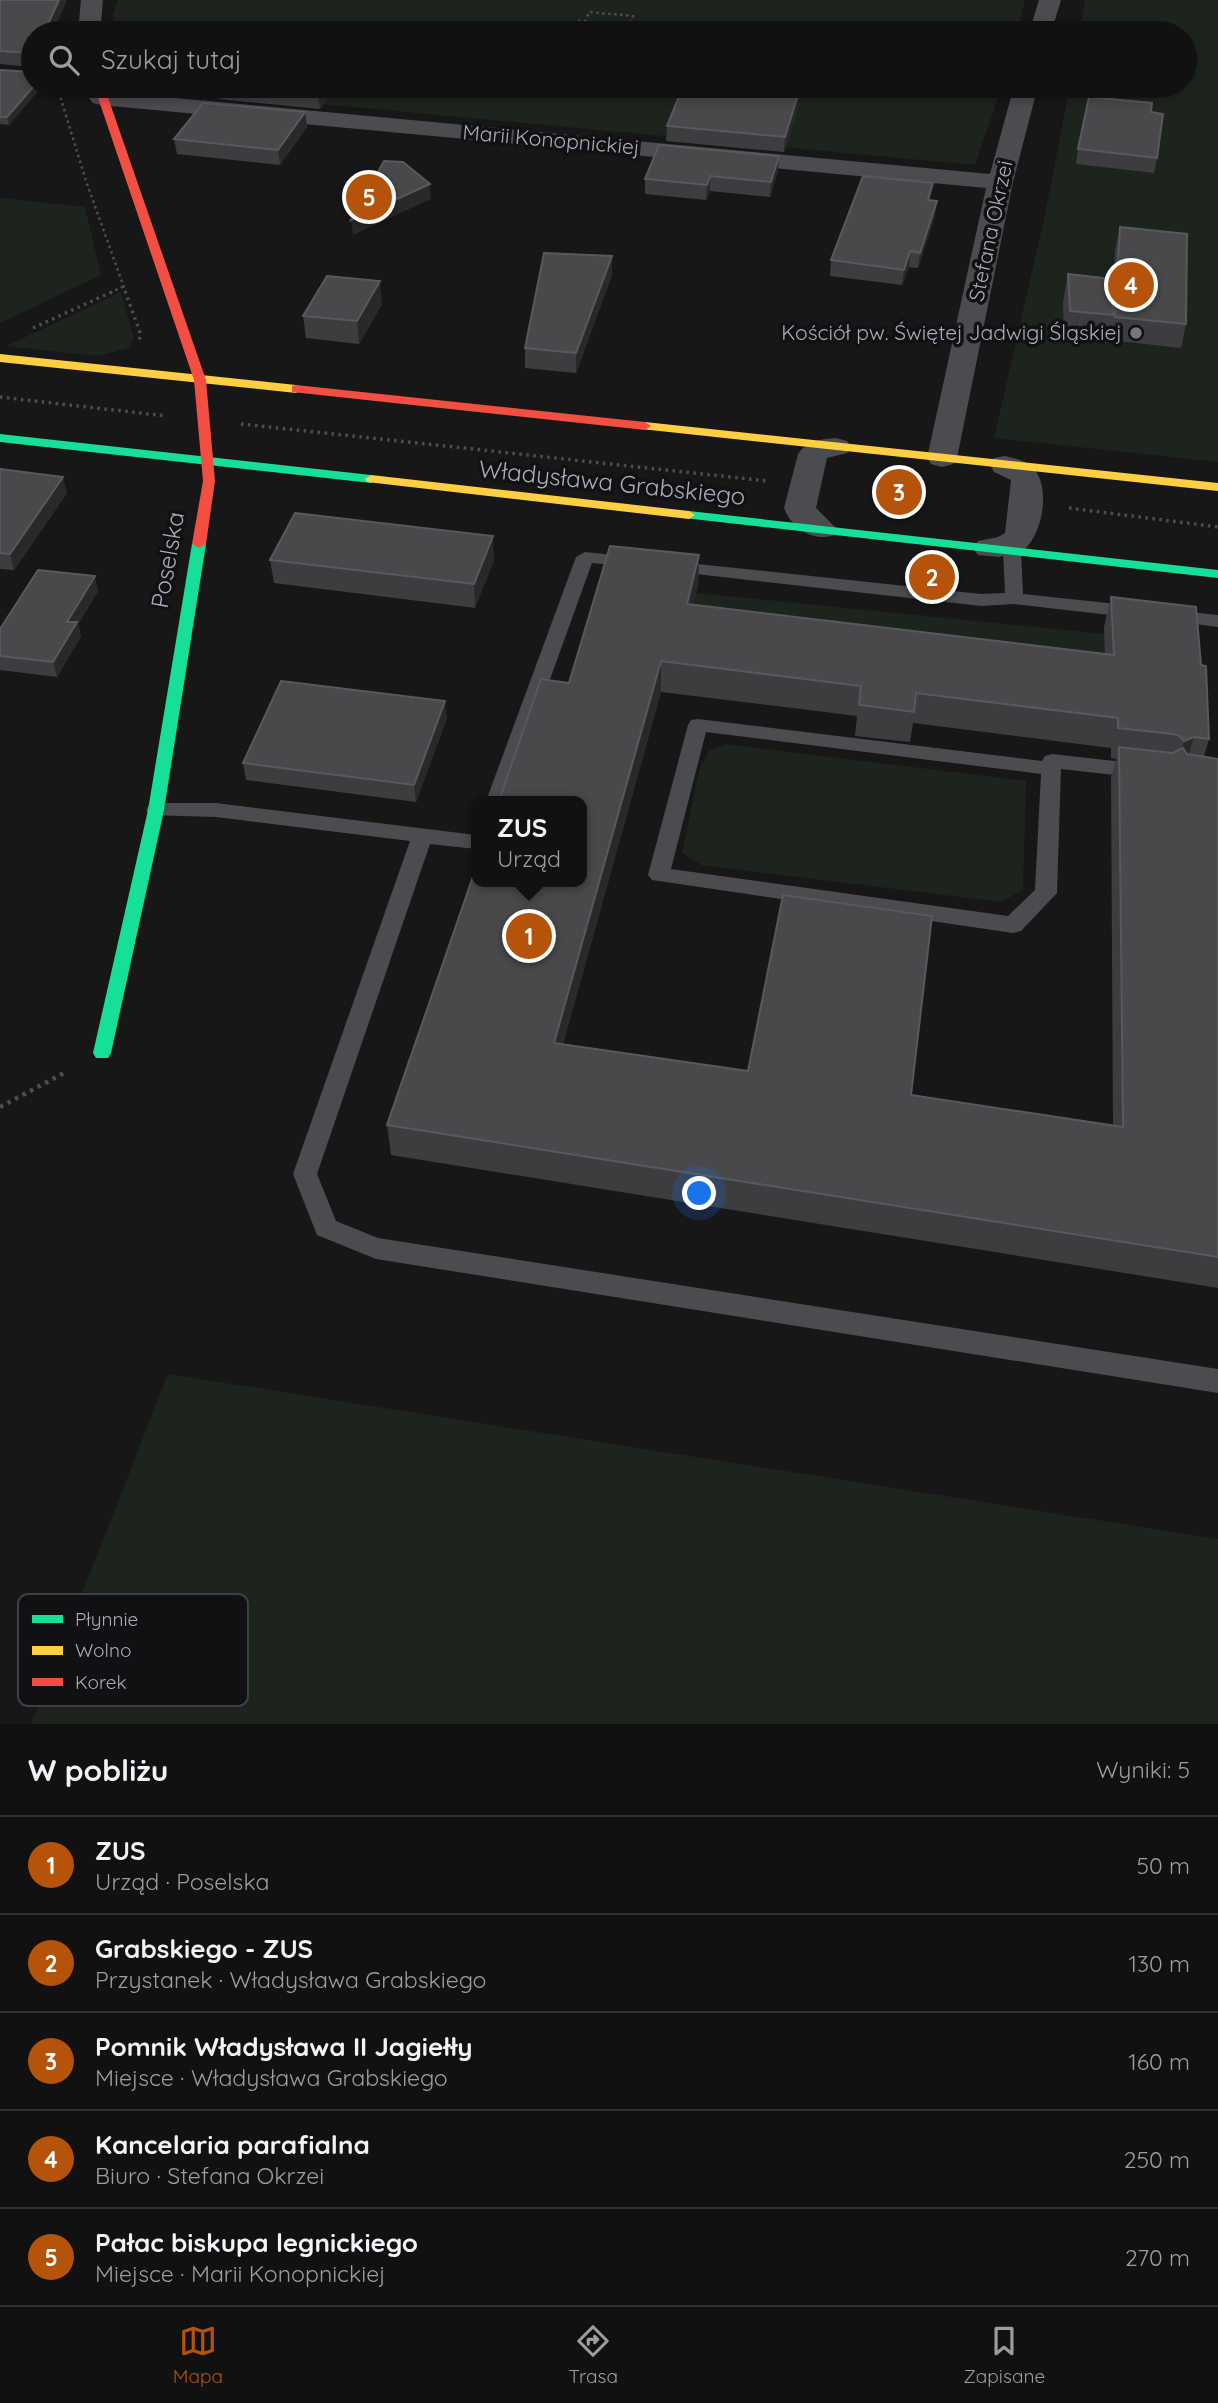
<!DOCTYPE html>
<html lang="pl">
<meta charset="utf-8">
<style>
body{margin:0;font-family:Quicksand,sans-serif;background:#1e1f1f;color:#f1f3f6}
.you{position:absolute;left:700px;top:1194px;width:24px;height:24px;margin:-18px;border:5px solid #fff;border-radius:50%;background:#1a73e8;box-shadow:0 0 0 10px #1a73e833}
.badge{display:grid;place-items:center;width:46px;height:46px;border-radius:50%;background:#b45309;color:#fff;font-size:23px;font-weight:700}
.pin{position:absolute;translate:-50% -50%;border:4px solid #fff;box-shadow:0 2px 7px #0006}
.popup{position:absolute;left:471px;top:796px;width:116px;height:91px;box-sizing:border-box;display:grid;place-content:center;border-radius:14px;background:#111;filter:drop-shadow(0 2px 5px #0005);font-size:23px;white-space:nowrap;color:#9c9d9f}
.popup b{font-size:26px;color:#f1f3f6}
.popup::after{content:'';position:absolute;left:50%;top:100%;margin-left:-14px;border:14px solid transparent;border-top-color:#111}
.list{margin:0;padding:0;list-style:none}
h2{display:flex;justify-content:space-between;align-items:center;height:91px;margin:0;padding:0 28px;font-size:30px}
h2 small{font-size:23px;font-weight:400;color:#9c9d9f}
.list li{display:grid;grid-template-columns:46px 1fr auto;gap:21px;align-items:center;box-sizing:border-box;height:98px;padding:0 28px;border-top:2px solid #303131}
.list b{display:block;font-size:26px;white-space:nowrap}
.list p{margin:0;font-size:23px;white-space:nowrap;color:#9c9d9f}
.list em{font-size:23px;font-style:normal;color:#9c9d9f}
.icon{flex:none;width:38px;height:38px;fill:none;stroke:currentColor;stroke-width:2;stroke-linecap:round;stroke-linejoin:round}
.map{position:relative;flex:none;width:1218px;height:1724px;overflow:hidden}
.search{position:absolute;background:#111;box-shadow:0 4px 10px #0003;left:21px;right:21px;top:21px;height:77px;display:flex;align-items:center;gap:18px;box-sizing:border-box;padding:0 24px;border-radius:38px;color:#9c9d9f;font-size:26px}
.sheet{height:581px;background:#111}
nav{display:flex;justify-content:space-around;align-items:center;box-sizing:border-box;height:98px;border-top:2px solid #303131;background:#111;font-size:19px;color:#9c9d9f}
nav a{display:grid;justify-items:center;gap:4px}
nav .on{color:#b45309}
.map>svg:first-child{display:block}
.green{fill:#1d241e}
.lines{fill:none;stroke-linecap:round;stroke-linejoin:round}
.path-far2{stroke:#4d4e52;stroke-width:2.5;stroke-dasharray:2.5 3.5;stroke-linecap:butt}
.path-far1{stroke:#4d4e52;stroke-width:3.5;stroke-dasharray:2.5 4.5;stroke-linecap:butt}
.path{stroke:#4d4e52;stroke-width:4.5;stroke-dasharray:3.5 5;stroke-linecap:butt}
.lane{fill:#4b4c50;fill-rule:evenodd}
.street{fill:#4b4c50;fill-rule:evenodd}
.fast{fill:#16e098;fill-rule:evenodd}
.slow{fill:#ffcf43;fill-rule:evenodd}
.jam{fill:#f24e42;fill-rule:evenodd}
.wall{fill:#3d3d3f;fill-rule:evenodd}
.shaded-wall{fill:#29292a}
.building{fill:#49494c;stroke:#58595d;stroke-width:2}
.poi-dot{fill:#757880;stroke:#111113;stroke-width:2.5}
.labels{text-anchor:middle;stroke-width:7;stroke-linejoin:round;paint-order:stroke}
.far-street-label{font-size:21px;fill:#a8adb8;stroke:#111113}
.far-poi-label{font-size:21px;fill:#a8adb8;stroke:#111113;text-anchor:end}
.street-label{font-size:24px;fill:#a8adb8;stroke:#111113}
.key{fill:#111113;stroke:#3e4045;stroke-width:2}
.key-label{font-size:19px;fill:#a8adb8}
</style>
<div class="map">
<svg width="1218" height="1724" viewBox="0 0 1218 1724">
<rect width="100%" height="100%" fill="#171717"/>
<g class="green">
<polygon points="118,0 1025,0 1017,33 116,33 113,14"/>
<polygon points="1085,0 1218,0 1218,462 994,438 1044,219 1070,86 1185,86 1185,33 1079,33"/>
<polygon points="127,86 1002,86 975,165"/>
<polygon points="0,198 85,207 101,275 0,323"/>
<polygon points="121,292 134,339 128,348 98,356 6,346"/>
<polygon points="696,593 1105,634 1107,685 686,634"/>
<polygon points="725,744 1026,781 1023,890 1001,902 701,865 682,853 699,770 709,751"/>
<polygon points="168,1374 1218,1539 1218,1724 31,1724"/>
</g>
<g class="lines">
<g class="path-far2">
<polyline points="578,21 686,30"/>
<polyline points="585,22 589,12 633,16 629,25"/>
<polyline points="57,86 86,181 126,293"/>
<polyline points="110,293 124,286"/>
</g>
<g class="path-far1">
<polyline points="125,291 141,335 139,340"/>
<polyline points="33,328 114,291"/>
<polyline points="0,397 166,416"/>
<polyline points="241,424 768,481"/>
<polyline points="1069,508 1218,527"/>
</g>
<polyline class="path" points="0,1107 64,1073"/>
<g class="lane">
<polygon points="1012,546 1021,551 1023,594 1136,606 1145,612 1136,618 1013,604 981,606 669,571 660,566 669,561 981,594 1005,593 1003,551"/>
<polygon points="585,552 634,557 643,562 634,567 592,563 506,801 486,801 576,557"/>
<polygon points="1171,610 1218,615 1218,627 1165,620 1162,616"/>
<path d="M698,719L1042,761L1045,756L1052,754L1141,764L1148,766L1151,771L1148,776L1141,778L1061,769L1057,893L1021,931L1013,933L652,880L648,875L688,725L691,720ZM706,732L1041,774L1035,890L1008,916L671,869Z"/>
<polygon points="156,803 216,803 476,835 476,849 430,844 317,1174 336,1221 378,1238 1218,1369 1218,1393 376,1259 317,1235 293,1174 410,841 216,817 149,815 146,810 149,805"/>
</g>
<g class="street">
<polygon points="81,0 103,0 100,33 78,33"/>
<polygon points="1039,0 1061,0 1051,33 1029,33"/>
<polygon points="1014,86 1038,86 1013,182 957,458 953,464 942,467 931,464 927,458 986,188 101,105 93,103 89,98 93,93 101,91 990,174"/>
<path d="M836,438L847,441L851,447L847,453L827,458L816,508L837,529L832,536C811,541 792,528 784,508L798,454C807,441 821,439 836,438Z"/>
<path d="M1005,456C1013,458 1025,460 1031,466C1052,484 1043,532 1025,549L999,557L978,555L973,548L978,541L998,537L1005,533L1011,480L994,472L990,465L994,458Z"/>
</g>
<g class="fast">
<polygon points="0,434 371,475 377,479 371,483 0,442"/>
<polygon points="689,511 1218,570 1218,578 684,518 684,512"/>
<polygon points="199,540 206,544 164,810 111,1053 108,1058 96,1058 93,1053 148,810 192,544"/>
</g>
<g class="slow">
<polygon points="0,354 296,385 302,389 296,393 0,362"/>
<polygon points="645,422 1218,483 1218,491 641,429 641,423"/>
<polygon points="371,475 689,511 695,515 689,519 367,482 365,479"/>
</g>
<g class="jam">
<polygon points="94,86 104,86 206,380 215,481 206,544 199,548 192,544 203,481 194,380"/>
<polygon points="296,385 645,422 651,426 645,430 292,392 292,386"/>
</g>
</g>
<g class="wall">
<polygon points="0,0 33,33 33,65 31,67 0,64"/>
<polygon points="0,70 33,86 42,86 9,125 0,124"/>
<polygon points="217,86 336,86 320,109 219,99"/>
<polygon points="800,88 799,103 784,152 666,141 667,126 731,92"/>
<polygon points="305,112 307,127 280,165 177,154 174,139"/>
<polygon points="1151,112 1157,158 1154,173 1076,164 1078,149"/>
<polygon points="778,171 770,197 710,191 706,200 645,194 645,179"/>
<polygon points="930,200 935,216 918,268 909,267 902,285 830,276 831,260"/>
<polygon points="1120,227 1186,324 1181,348 1110,340 1111,324 1107,343 1064,339 1063,302 1068,274 1112,303 1115,250"/>
<polygon points="612,256 612,275 576,373 525,368 525,348"/>
<polygon points="382,304 359,344 306,338 303,316"/>
<polygon points="0,469 67,493 14,570 0,569"/>
<path d="M699,555L698,585L693,605L1105,654L1104,627L1111,597L1201,665L1209,739L1204,756L1218,759V1288L391,1155L387,1125L569,683ZM661,692L857,716L855,736L910,742L913,723L1111,748V758L1116,759L1111,777L1113,1125L563,1044Z"/>
<polygon points="270,560 494,560 475,608 274,583"/>
<polygon points="98,591 78,624 81,636 57,677 0,670 0,629"/>
<polygon points="447,718 416,802 246,780 243,763"/>
</g>
<g class="shaded-wall">
<polygon points="59,0 67,0 53,33 44,33"/>
<polygon points="33,48 33,65 31,67 29,53"/>
<polygon points="34,86 42,86 9,125 7,117"/>
<polygon points="324,86 336,86 320,109 318,94"/>
<polygon points="800,88 799,103 784,152 785,137"/>
<polygon points="305,112 307,127 280,165 278,150"/>
<polygon points="779,156 778,171 770,197 771,182"/>
<polygon points="710,176 710,191 706,200 707,185"/>
<polygon points="430,184 431,199 353,235 351,220"/>
<polygon points="937,201 935,216 918,268 920,253"/>
<polygon points="910,251 909,267 902,285 904,270"/>
<polygon points="612,256 612,275 576,373 576,353"/>
<polygon points="380,281 382,304 359,344 357,321"/>
<polygon points="63,477 67,493 14,570 10,554"/>
<polygon points="493,536 494,560 475,608 474,584"/>
<polygon points="699,555 698,585 686,634 687,604"/>
<polygon points="95,576 98,591 78,624 81,636 57,677 53,662 67,622"/>
<polygon points="661,661 661,692 555,1073 554,1043"/>
<polygon points="445,701 447,718 416,802 414,785"/>
<polygon points="1194,737 1185,767 1176,772 1184,741"/>
</g>
<g class="building">
<polygon points="0,0 59,0 44,33 33,33 33,48 29,53 0,51"/>
<polygon points="0,70 33,72 33,86 34,86 7,117 0,117"/>
<polygon points="225,86 324,86 318,94"/>
<polygon points="733,86 770,86 800,88 785,137 667,126 682,89 731,92"/>
<polygon points="1089,97 1152,103 1151,112 1163,114 1157,158 1078,149"/>
<polygon points="203,103 305,112 278,150 174,139"/>
<polygon points="659,145 779,156 771,182 710,176 707,185 645,179"/>
<polygon points="384,161 403,162 430,184 351,220"/>
<polygon points="863,176 933,183 928,200 937,201 920,253 910,251 904,270 831,260"/>
<polygon points="1120,227 1187,234 1186,324 1115,317"/>
<polygon points="544,253 612,256 576,353 525,348"/>
<polygon points="1068,274 1111,279 1113,315 1070,311"/>
<polygon points="327,276 380,281 357,321 303,316"/>
<polygon points="0,469 63,477 10,554 0,553"/>
<polygon points="295,513 493,536 474,584 270,560"/>
<polygon points="610,546 699,555 687,604 1114,655 1111,597 1196,607 1201,665 1206,666 1209,739 1194,737 1184,741 1180,736 1173,734 1118,728 1118,718 916,693 914,712 859,705 861,686 661,661 554,1043 748,1071 783,895 932,916 911,1095 1123,1127 1119,747 1172,753 1183,748 1187,754 1218,759 1218,1257 387,1125 477,865 477,882 582,882 582,801 499,801 541,679 569,683"/>
<polygon points="38,570 95,576 67,622 77,622 53,662 0,656 0,629"/>
<polygon points="281,681 445,701 414,785 243,763"/>
</g>
<circle class="poi-dot" cx="1136" cy="333" r="7"/>
<g class="labels">
<g class="far-street-label">
<text transform="translate(551 140) rotate(5)" y="7">Marii Konopnickiej</text>
<text transform="translate(991 231) rotate(-78)" y="7">Stefana Okrzei</text>
</g>
<g class="far-poi-label">
<text x="1122" y="340">Kościół pw. Świętej Jadwigi Śląskiej</text>
</g>
<g class="street-label">
<text transform="translate(612 483) rotate(6)" y="8">Władysława Grabskiego</text>
<text transform="translate(168 560) rotate(-80)" y="8">Poselska</text>
</g>
</g>
<rect x="18" y="1594" width="230" height="112" rx="10" class="key"/>
<rect x="32" y="1615" width="31" height="8" fill="#16e098"/>
<rect x="32" y="1646" width="31" height="9" fill="#ffcf43"/>
<rect x="32" y="1678" width="31" height="8" fill="#f24e42"/>
<g class="key-label">
<text x="75" y="1626">Płynnie</text>
<text x="75" y="1657">Wolno</text>
<text x="75" y="1689">Korek</text>
</g>
</svg>
<div class="you"></div>
<div class="pin badge" style="left:529px;top:936px">1</div>
<div class="popup"><b>ZUS</b>Urząd</div>
<div class="pin badge" style="left:932px;top:577px">2</div>
<div class="pin badge" style="left:899px;top:492px">3</div>
<div class="pin badge" style="left:1131px;top:285px">4</div>
<div class="pin badge" style="left:369px;top:197px">5</div>
<div class="search"><svg class="icon" aria-label="search" viewBox="0 0 24 24"><circle cx="10" cy="10" r="6"/><path d="M15 15l6 6"/></svg>Szukaj tutaj</div>
</div>
<section class="sheet">
<h2>W pobliżu<small>Wyniki: 5</small></h2>
<ul class="list">
<li><span class="badge">1</span><div><b>ZUS</b><p>Urząd · Poselska</p></div><em>50 m</em></li>
<li><span class="badge">2</span><div><b>Grabskiego - ZUS</b><p>Przystanek · Władysława Grabskiego</p></div><em>130 m</em></li>
<li><span class="badge">3</span><div><b>Pomnik Władysława II Jagiełły</b><p>Miejsce · Władysława Grabskiego</p></div><em>160 m</em></li>
<li><span class="badge">4</span><div><b>Kancelaria parafialna</b><p>Biuro · Stefana Okrzei</p></div><em>250 m</em></li>
<li><span class="badge">5</span><div><b>Pałac biskupa legnickiego</b><p>Miejsce · Marii Konopnickiej</p></div><em>270 m</em></li>
</ul>
</section>
<nav>
<a class="on"><svg class="icon" aria-label="map" viewBox="0 0 24 24"><path d="M3 6l6-2 6 2 6-2v14l-6 2-6-2-6 2zM9 4v14M15 6v14"/></svg>Mapa</a>
<a><svg class="icon" aria-label="directions" viewBox="0 0 24 24"><path d="M12 3l9 9-9 9-9-9zM9 14v-3h6M13 9l2 2-2 2"/></svg>Trasa</a>
<a><svg class="icon" aria-label="saved" viewBox="0 0 24 24"><path d="M7 4h10v16l-5-4-5 4z"/></svg>Zapisane</a>
</nav>
